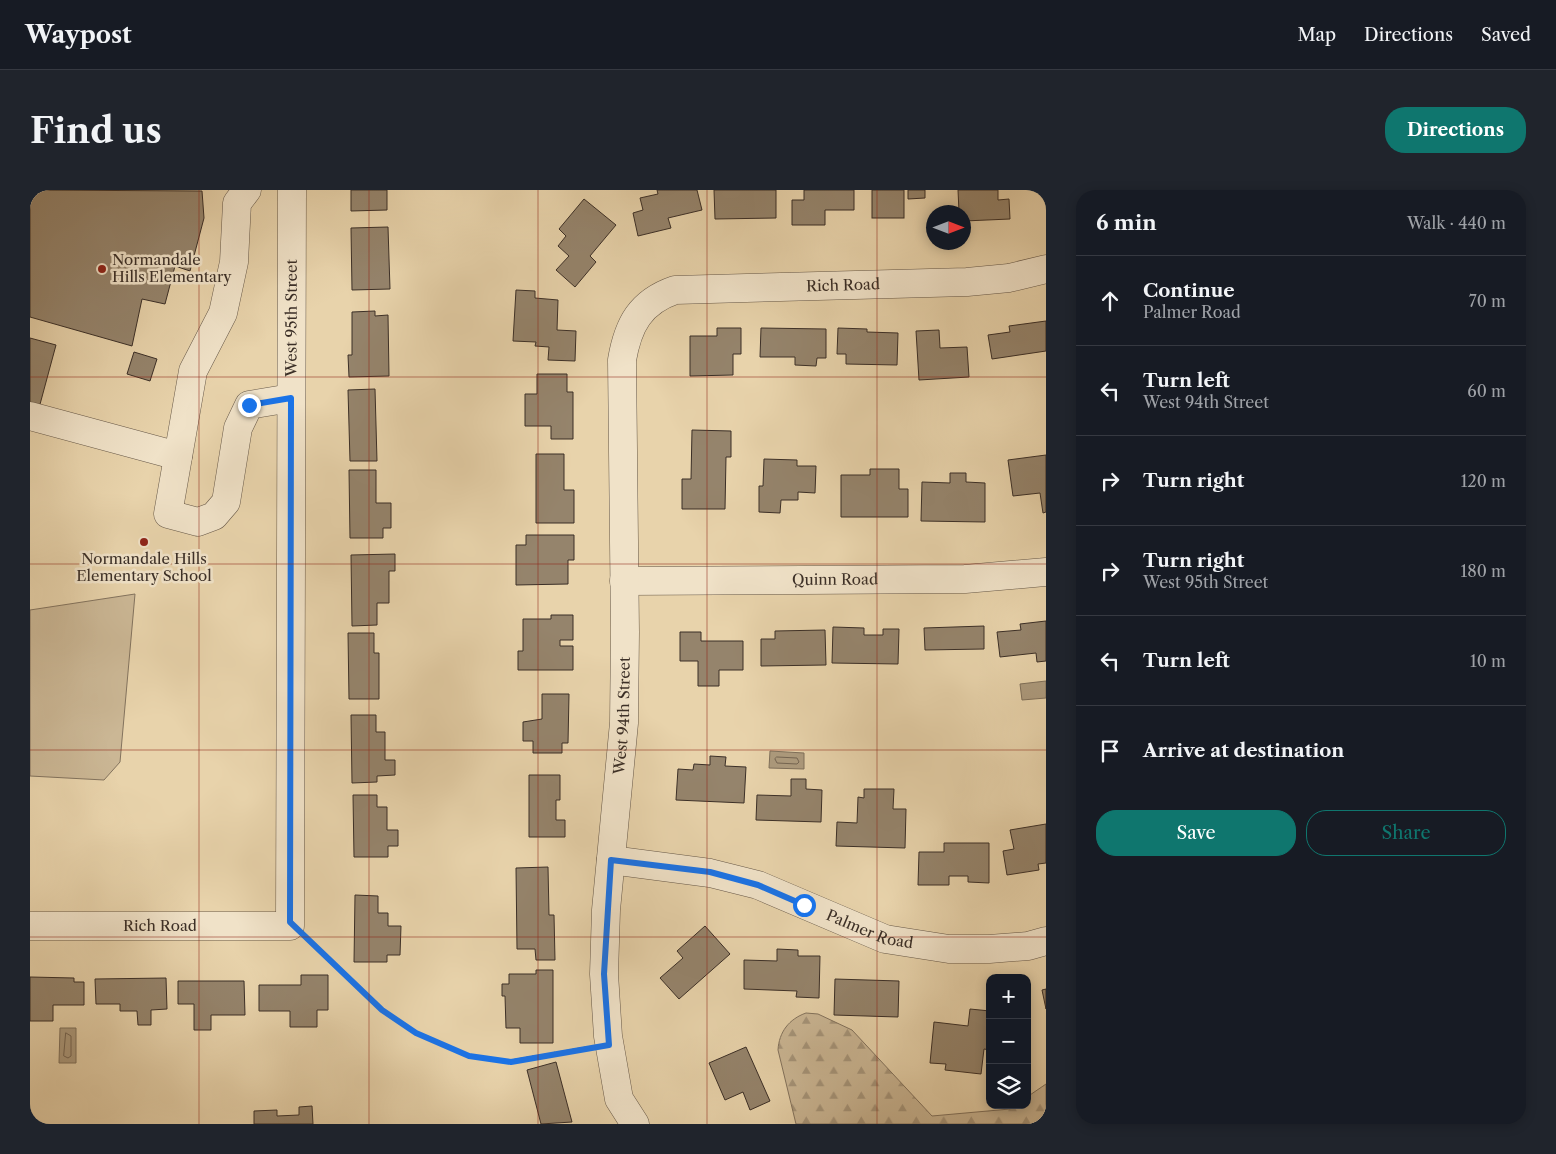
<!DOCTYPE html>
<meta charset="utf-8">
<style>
body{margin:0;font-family:"Libre Caslon Text",serif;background:#20242c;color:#f1f3f6}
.controls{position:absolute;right:15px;bottom:15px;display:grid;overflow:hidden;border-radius:10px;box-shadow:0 2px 12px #0003}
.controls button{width:45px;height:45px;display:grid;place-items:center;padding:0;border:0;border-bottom:1px solid #363941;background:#171b24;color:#f1f3f6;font:25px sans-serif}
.compass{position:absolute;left:896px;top:15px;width:45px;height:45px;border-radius:50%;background:#171b24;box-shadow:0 2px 12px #0003;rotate:90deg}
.stop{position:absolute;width:15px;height:15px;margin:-11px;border:4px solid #1a73e8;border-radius:50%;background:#fff}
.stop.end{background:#1a73e8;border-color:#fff;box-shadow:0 1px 5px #0008}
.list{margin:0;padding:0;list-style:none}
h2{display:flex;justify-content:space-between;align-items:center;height:65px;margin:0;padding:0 20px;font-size:21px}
h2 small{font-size:16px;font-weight:400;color:#9ea1a6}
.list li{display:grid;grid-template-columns:32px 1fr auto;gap:15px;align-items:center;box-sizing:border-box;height:90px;padding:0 20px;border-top:1px solid #363941}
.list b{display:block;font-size:19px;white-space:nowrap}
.list p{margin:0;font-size:16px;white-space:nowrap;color:#9ea1a6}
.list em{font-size:16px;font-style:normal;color:#9ea1a6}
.actions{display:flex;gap:10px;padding:15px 20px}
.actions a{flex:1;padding:11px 0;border:1px solid #0f766e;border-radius:20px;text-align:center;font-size:18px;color:#0f766e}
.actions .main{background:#0f766e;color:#fff}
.icon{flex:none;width:28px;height:28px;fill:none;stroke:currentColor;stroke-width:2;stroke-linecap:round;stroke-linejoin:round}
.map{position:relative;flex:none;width:1016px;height:934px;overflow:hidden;border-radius:20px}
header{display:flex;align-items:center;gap:30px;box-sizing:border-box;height:70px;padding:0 25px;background:#171b24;border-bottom:1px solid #363941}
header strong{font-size:24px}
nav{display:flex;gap:28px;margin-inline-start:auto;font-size:18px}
.intro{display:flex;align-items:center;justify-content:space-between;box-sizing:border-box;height:120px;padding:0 30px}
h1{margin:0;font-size:35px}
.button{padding:12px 22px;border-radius:20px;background:#0f766e;color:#fff;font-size:18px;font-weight:700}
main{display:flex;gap:30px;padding:0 30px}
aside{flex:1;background:#171b24;border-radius:20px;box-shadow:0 2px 12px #0003}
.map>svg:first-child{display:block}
.forest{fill:url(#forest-firs);stroke:#83735e}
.pitch{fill:#cbb795;stroke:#83735e}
.water{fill:#ad9b7e;stroke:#7f705b}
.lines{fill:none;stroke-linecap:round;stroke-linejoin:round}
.shore{stroke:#746552;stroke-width:1}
.building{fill:#95846c;stroke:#3b2f27}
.minor-casing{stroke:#665848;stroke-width:29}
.path{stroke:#3b2f27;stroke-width:3;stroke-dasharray:4 2.5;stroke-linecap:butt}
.minor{stroke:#f0e2c8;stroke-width:28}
.route{stroke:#1a73e8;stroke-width:6}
.grid{fill:none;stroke:#8f2418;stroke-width:1;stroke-opacity:0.55}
.poi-dot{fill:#8f2418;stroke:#f0e2c8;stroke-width:2}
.labels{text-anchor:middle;stroke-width:5;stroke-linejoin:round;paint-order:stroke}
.poi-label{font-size:15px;fill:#3b2f27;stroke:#f0e2c8;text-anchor:start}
.street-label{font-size:15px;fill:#3b2f27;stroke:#f0e2c8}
</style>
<header>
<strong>Waypost</strong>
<nav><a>Map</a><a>Directions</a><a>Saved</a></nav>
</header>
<div class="intro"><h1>Find us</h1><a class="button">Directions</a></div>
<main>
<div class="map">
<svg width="1016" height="934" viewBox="0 0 1016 934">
<defs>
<pattern id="forest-firs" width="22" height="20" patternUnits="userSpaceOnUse" patternTransform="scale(1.25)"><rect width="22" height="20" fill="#cbb795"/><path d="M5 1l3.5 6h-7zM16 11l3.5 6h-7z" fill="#a6957a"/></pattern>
</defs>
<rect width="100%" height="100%" fill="#e8d3ab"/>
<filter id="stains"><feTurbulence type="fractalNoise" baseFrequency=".004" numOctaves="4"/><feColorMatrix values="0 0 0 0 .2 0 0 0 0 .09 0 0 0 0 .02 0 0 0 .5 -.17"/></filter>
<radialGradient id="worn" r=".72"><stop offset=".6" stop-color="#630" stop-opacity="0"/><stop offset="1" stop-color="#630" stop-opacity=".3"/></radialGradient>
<path class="forest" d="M776,823L788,824L822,840L902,926L980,919L986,915H997V907L1016,894V934H766L748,860C749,842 759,829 776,823Z"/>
<polygon class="pitch" points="105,404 90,572 74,590 0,586 0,420"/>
<g class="water">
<polygon points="1016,491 1016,508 992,510 990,494"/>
<polygon points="740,561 774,563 774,579 739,578"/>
<polygon points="30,838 46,838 46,873 29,873"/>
</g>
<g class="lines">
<g class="shore">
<polygon points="747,567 767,568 769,572 767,574 747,573 745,569"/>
<polygon points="36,843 41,846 41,866 38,868 34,866"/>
</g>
</g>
<g class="building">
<polygon points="0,0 172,1 174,28 160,81 145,76 135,114 112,109 102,156 0,127"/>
<polygon points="321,0 357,0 357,20 321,21"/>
<polygon points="627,0 667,0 672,20 638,28 641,38 608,46 603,23 613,20 610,8 628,4"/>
<polygon points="684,0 746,0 746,28 685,29"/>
<polygon points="774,0 824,0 824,20 795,20 795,35 762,35 762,10 774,10"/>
<rect x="842" y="0" width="32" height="28"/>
<polygon points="878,0 895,0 895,8 878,9"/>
<polygon points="928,0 968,0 968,10 979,9 980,29 934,31 934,22 929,22"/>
<polygon points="554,9 586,35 560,66 566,72 545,97 526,80 539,66 528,56 536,46 529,39"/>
<polygon points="358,37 360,99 322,100 321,38"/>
<polygon points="486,100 505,101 505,108 528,110 527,140 546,141 545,171 518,170 519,157 505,156 506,152 483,151"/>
<polygon points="345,121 345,126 358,125 359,186 319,187 318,165 322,165 322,122"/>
<polygon points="1016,131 1016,161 962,169 958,145 980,142 979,136"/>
<polygon points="687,138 711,138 711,164 703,164 703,185 660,186 660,146 687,146"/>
<polygon points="731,138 796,139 796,168 787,168 786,176 765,175 765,167 730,167"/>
<polygon points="808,138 837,139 837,142 868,143 867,175 816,174 816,164 807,164"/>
<polygon points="909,140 910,158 937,157 939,187 889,190 886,141"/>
<polygon points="0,148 26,155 9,218 0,216"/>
<polygon points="104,162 127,169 120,191 97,184"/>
<polygon points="507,184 537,184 537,202 543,202 543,249 521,249 521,236 495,236 495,204 507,204"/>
<polygon points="345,199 347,271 320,271 318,200"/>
<polygon points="662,240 701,241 701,267 696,267 695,319 652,319 652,289 661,289"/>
<polygon points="506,264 534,264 534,300 544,300 544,333 506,333"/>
<polygon points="1016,265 1016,322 1013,323 1010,303 983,306 978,270"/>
<polygon points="734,269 767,270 767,276 786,276 785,303 768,302 768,310 751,310 750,323 729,322 729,296 733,296"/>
<polygon points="840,279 869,279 869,299 878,299 878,327 811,327 811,285 840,285"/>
<polygon points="319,280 346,280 346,313 361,313 361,338 353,338 353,348 320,348"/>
<polygon points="920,283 936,283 936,292 955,293 955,332 891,331 892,292 920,293"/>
<polygon points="496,345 544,345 544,370 538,370 538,394 486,395 486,355 496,355"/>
<polygon points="365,364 365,381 359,381 359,413 347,413 347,435 322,436 321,365"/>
<polygon points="521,425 543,425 543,450 530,450 530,456 543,456 543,480 488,480 488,461 493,461 493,429 521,429"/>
<polygon points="1016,431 1016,471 1007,472 1006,463 970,467 967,442 991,440 990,434"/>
<polygon points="954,436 954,459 895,460 894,438"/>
<polygon points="803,437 834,438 834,445 853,445 853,439 869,439 868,474 802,473"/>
<polygon points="795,440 796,475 731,476 731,449 745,449 745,441"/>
<polygon points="650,442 671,442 671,451 713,451 713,480 689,480 689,496 668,496 668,471 650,471"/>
<polygon points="318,443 344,443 344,463 349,463 349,509 319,509"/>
<polygon points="512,504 539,504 538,553 532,553 532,563 503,563 503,551 493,551 493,532 512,529"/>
<polygon points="321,525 346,525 346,542 355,542 355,570 365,570 365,585 347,586 347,592 322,593"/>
<polygon points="680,566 696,567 695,576 716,577 714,613 646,610 648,579 663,580 664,574 680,575"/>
<polygon points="499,585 530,585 530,610 526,610 526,630 535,630 535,647 499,647"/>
<polygon points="761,589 776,589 776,599 792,600 791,632 726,630 727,605 761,606"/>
<polygon points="834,599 864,599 863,619 876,619 875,658 806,656 807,632 827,633 828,607 834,608"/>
<polygon points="323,605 347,605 347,617 357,617 357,640 368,640 368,656 358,656 358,667 324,667"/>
<polygon points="1016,634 1016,673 1008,674 1009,680 977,685 973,661 984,659 980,640"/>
<polygon points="914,653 959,653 959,693 938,692 938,686 919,686 919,695 888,695 889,662 914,662"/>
<polygon points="518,677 519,725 524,725 525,770 506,770 505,759 487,759 486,678"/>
<polygon points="325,705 348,706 348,723 358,723 358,736 371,736 370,765 357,765 357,772 324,772"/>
<polygon points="675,736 700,764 649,809 630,788 653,768 647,761"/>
<polygon points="747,759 768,760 768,766 790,766 789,808 766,807 767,801 714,799 714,770 747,771"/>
<polygon points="506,780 523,780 523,853 490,853 490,838 476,838 475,806 472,806 472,794 479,794 479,784 506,784"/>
<polygon points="271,785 298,785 298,820 287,820 287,837 260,837 260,821 229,821 229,795 271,795"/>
<polygon points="0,787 44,788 44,792 54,792 54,815 23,815 23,831 0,831"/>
<polygon points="136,788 137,819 121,820 121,835 108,835 107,821 90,821 90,814 66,814 65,789"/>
<polygon points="805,789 869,791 868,827 804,825"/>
<polygon points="148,791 214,791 215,825 181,825 181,840 164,840 164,814 148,814"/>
<polygon points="1016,799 1016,819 1012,800"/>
<polygon points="940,819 960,821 960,860 954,859 951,884 915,880 916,874 900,873 904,832 938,836"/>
<polygon points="716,857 740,911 720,920 713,902 695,910 679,873"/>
<polygon points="526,872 542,932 511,934 497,880"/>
<polygon points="282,916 283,934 224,934 224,921 247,920 247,926 269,925 269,917"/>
</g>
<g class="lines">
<g class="minor-casing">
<g id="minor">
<polyline points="217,0 207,13 204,72 193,123 163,181 138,324 168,332 184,326 196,312 208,238 219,215 261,208"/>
<polyline points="0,226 148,266"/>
<path id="s1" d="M594,391L935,389L1016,382"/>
<path id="s2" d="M581,670L680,683L728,695L855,749L919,759H959L998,756L1016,751"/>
<path id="s3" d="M0,736H260L262,0"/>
<path id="s4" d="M605,934L589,909L578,846L574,784L576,720L594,533L595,442L592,170C598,135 610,112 645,100L937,92L979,88L1016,79"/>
</g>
</g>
<polyline class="path" points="277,748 352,820 386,843 439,866 481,871 556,858"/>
<use href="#minor" class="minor"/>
</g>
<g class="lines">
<polyline class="route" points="219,215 261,208 260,732 352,820 386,843 439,866 481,872 579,855 574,784 581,670 680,682 728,695 774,715"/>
</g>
<path class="grid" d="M169,0V934M339,0V934M508,0V934M677,0V934M847,0V934M0,187H1016M0,374H1016M0,560H1016M0,747H1016"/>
<g class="poi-dot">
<circle cx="72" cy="79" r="5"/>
<circle cx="114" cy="352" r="5"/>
</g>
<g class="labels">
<g class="poi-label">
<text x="82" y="75">Normandale<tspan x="82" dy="17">Hills Elementary</tspan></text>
<text x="114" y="374" text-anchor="middle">Normandale Hills<tspan x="114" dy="17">Elementary School</tspan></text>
</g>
<g class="street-label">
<text dy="5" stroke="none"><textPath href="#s4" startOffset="1032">Rich Road</textPath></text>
<text dy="5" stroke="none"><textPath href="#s3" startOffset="868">West 95th Street</textPath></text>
<text dy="5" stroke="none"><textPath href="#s1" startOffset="211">Quinn Road</textPath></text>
<text dy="5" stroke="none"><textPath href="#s4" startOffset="415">West 94th Street</textPath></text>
<text dy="5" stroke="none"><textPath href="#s3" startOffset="130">Rich Road</textPath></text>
<text dy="5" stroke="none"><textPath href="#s2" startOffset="270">Palmer Road</textPath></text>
</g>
</g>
<rect width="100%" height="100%" filter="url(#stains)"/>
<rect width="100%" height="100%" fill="url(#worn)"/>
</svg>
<div class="controls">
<button>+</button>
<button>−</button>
<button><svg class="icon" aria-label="layers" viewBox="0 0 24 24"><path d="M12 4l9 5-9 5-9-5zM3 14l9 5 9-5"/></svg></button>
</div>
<svg class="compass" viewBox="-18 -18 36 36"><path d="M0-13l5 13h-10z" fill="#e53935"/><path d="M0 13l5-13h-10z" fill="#9ea1a6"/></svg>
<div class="stop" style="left:774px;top:715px"></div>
<div class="stop end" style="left:219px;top:215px"></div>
</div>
<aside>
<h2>6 min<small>Walk · 440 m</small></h2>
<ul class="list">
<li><svg class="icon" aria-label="ahead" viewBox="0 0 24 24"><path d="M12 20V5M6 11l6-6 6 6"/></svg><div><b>Continue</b><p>Palmer Road</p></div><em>70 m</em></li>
<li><svg class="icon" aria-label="left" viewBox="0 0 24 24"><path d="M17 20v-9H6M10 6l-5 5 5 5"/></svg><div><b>Turn left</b><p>West 94th Street</p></div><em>60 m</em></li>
<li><svg class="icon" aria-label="right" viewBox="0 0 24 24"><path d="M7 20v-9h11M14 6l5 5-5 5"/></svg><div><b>Turn right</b></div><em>120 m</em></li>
<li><svg class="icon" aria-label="right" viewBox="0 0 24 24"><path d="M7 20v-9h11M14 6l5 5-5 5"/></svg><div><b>Turn right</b><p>West 95th Street</p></div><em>180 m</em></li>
<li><svg class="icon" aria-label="left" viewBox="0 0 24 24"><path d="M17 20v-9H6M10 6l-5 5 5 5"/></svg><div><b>Turn left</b></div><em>10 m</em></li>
<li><svg class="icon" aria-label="arrive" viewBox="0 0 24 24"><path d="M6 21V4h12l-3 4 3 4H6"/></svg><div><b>Arrive at destination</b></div></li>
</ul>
<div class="actions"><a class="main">Save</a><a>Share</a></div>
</aside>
</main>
